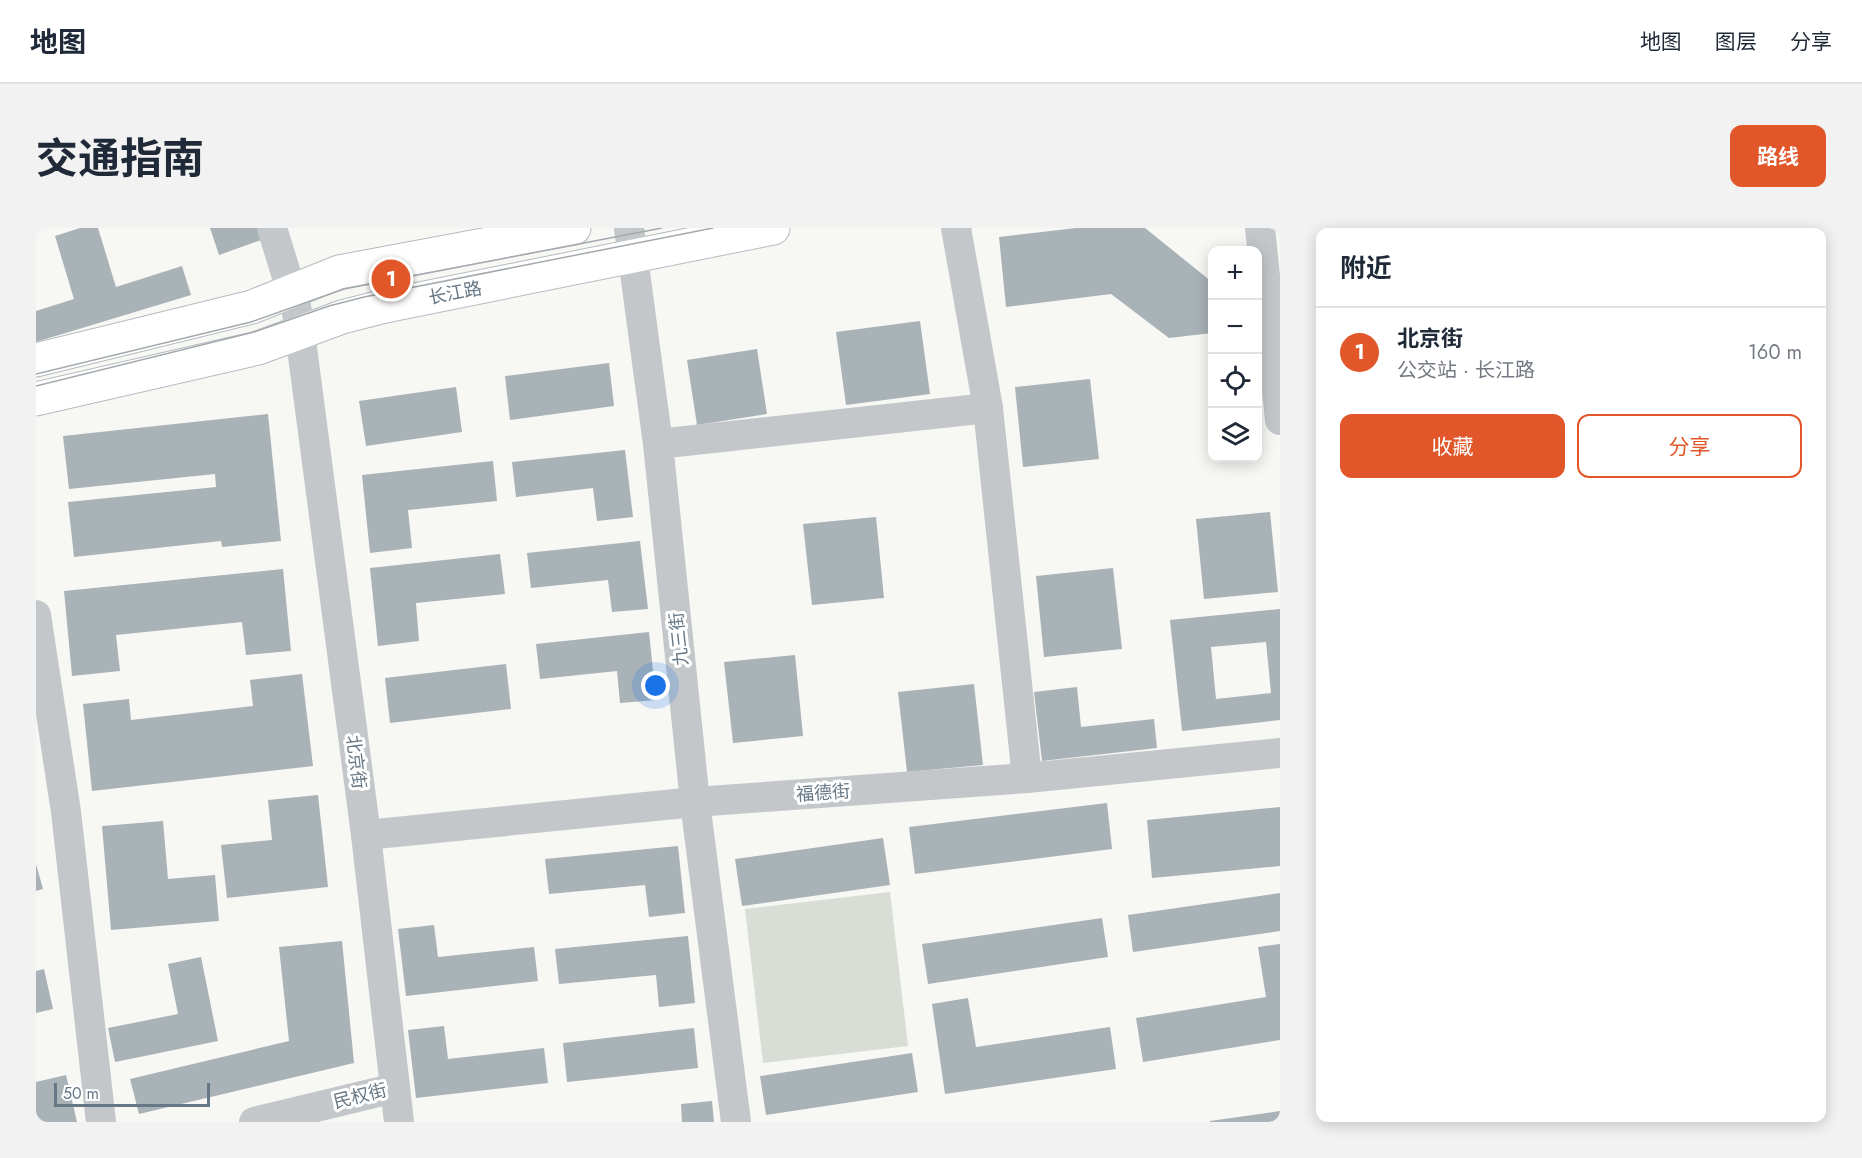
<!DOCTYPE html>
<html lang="zh">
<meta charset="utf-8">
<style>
body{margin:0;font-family:Jost,"Noto Sans SC",sans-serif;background:#f2f2f3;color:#1f2937}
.controls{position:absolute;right:18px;top:18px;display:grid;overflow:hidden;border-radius:12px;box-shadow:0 3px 15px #0003}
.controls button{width:54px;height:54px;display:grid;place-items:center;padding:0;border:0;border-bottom:2px solid #e0e1e3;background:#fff;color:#1f2937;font:30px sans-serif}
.scale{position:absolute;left:18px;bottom:15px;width:156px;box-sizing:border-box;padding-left:6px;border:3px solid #667785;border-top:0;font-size:16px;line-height:21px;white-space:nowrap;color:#667785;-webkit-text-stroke:4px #fff;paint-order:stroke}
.you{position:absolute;left:620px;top:458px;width:21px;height:21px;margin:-15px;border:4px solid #fff;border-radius:50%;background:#1a73e8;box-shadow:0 0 0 9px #1a73e833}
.badge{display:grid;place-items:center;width:39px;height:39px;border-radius:50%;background:#e1572a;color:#fff;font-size:20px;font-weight:700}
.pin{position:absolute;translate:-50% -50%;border:3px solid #fff;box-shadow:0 2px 6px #0006}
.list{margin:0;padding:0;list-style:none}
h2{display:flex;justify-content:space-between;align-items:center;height:78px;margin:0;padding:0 24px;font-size:26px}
h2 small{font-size:20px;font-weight:400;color:#747a83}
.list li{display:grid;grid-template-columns:39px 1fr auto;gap:18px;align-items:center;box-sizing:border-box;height:90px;padding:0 24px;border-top:2px solid #e0e1e3}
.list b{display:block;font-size:22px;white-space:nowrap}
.list p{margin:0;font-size:20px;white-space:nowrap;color:#747a83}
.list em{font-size:20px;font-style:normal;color:#747a83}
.actions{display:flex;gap:12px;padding:18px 24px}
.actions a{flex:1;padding:14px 0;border:2px solid #e1572a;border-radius:12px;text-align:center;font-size:21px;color:#e1572a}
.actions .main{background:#e1572a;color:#fff}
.icon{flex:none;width:33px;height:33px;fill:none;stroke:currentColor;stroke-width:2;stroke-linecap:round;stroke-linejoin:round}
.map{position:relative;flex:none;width:1244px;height:894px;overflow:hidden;border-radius:12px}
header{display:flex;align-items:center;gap:36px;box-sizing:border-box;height:84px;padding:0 30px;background:#fff;border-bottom:2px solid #e0e1e3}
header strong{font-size:28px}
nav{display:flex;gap:33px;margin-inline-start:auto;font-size:21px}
.intro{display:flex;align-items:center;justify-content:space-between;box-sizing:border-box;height:144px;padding:0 36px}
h1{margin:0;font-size:42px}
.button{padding:15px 27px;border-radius:12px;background:#e1572a;color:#fff;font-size:21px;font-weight:700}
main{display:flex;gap:36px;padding:0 36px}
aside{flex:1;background:#fff;border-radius:12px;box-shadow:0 3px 15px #0003}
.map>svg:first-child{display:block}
.green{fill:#d8ded5}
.building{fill:#a9b2b7;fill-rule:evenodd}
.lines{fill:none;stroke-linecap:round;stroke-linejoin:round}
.major-casing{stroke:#b6babe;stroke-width:35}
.minor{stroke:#c3c7ca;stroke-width:30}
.major{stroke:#fff;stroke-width:33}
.tram{stroke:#a3aaaf;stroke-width:1.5}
.labels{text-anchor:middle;stroke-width:6;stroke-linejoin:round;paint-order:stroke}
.street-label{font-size:18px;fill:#667785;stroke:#fff}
</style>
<header>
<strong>地图</strong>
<nav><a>地图</a><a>图层</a><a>分享</a></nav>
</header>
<div class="intro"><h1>交通指南</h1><a class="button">路线</a></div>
<main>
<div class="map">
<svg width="1244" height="894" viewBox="0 0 1244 894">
<rect width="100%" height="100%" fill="#f7f7f4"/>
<polygon class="green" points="854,664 872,818 727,835 709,681"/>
<g class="building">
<polygon points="44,0 62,0 80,59 146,38 155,67 0,114 0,83 38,71 19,8"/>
<polygon points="174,0 223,0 228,11 183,27"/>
<polygon points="1040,0 1109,0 1176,54 1176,105 1133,110 1075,66 970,79 963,9"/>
<polygon points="884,93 894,166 810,177 800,104"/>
<polygon points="721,121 731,186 661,197 651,132"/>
<polygon points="573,135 578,178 474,192 469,148"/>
<polygon points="1054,151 1063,231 987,239 979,159"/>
<polygon points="420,159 426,204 330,218 323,173"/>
<polygon points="232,186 245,313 186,319 185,313 38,329 32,274 180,259 179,246 33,261 27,208"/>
<polygon points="589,222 597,289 561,293 557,260 480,269 476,234"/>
<polygon points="457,233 461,273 372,282 376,320 334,325 326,247"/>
<polygon points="1234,284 1242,364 1168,371 1160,291"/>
<polygon points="840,289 848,370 776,377 767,296"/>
<polygon points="604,313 612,381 576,384 572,352 495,360 491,325"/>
<polygon points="464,326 469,366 380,375 383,413 342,418 334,340"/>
<polygon points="1077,340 1086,421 1008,429 1000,348"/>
<polygon points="247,341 255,423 210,427 206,394 80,407 84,443 36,448 28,363"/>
<path d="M1244,381V492L1146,503L1134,392ZM1230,414L1235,465L1180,471L1175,419Z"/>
<polygon points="613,404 620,472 584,475 581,443 504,451 500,416"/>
<polygon points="759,427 767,508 697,515 688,434"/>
<polygon points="470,436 475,481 354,495 349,450"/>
<polygon points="266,446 277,538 56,563 47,476 93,471 95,492 217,478 214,452"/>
<polygon points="938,456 947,537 871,544 862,464"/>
<polygon points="1041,459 1045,499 1118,491 1121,520 1006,533 998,464"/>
<polygon points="282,567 292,659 191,670 185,617 236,612 232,572"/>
<polygon points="1071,575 1076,621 879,646 873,599"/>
<polygon points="1244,579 1244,638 1116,650 1111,592"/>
<polygon points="127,593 132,651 179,647 183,693 75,702 66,598"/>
<polygon points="847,610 854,657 706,678 699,631"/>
<polygon points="642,618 649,685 613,689 609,657 513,666 509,631"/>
<polygon points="0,636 7,661 0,663"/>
<polygon points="1244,665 1244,703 1097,724 1092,687"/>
<polygon points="1066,690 1072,729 892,756 886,716"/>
<polygon points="398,697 402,729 498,719 502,753 370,768 362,701"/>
<polygon points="652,708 659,775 623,779 620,747 523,756 519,721"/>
<polygon points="306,713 318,835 103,886 94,851 253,813 243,719"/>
<polygon points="1244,716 1244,812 1107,834 1100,790 1230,769 1222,719"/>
<polygon points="165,729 182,813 79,834 72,800 142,786 132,736"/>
<polygon points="8,741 17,781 0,785 0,743"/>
<polygon points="932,770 940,819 1074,799 1080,841 909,866 896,776"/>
<polygon points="408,798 412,831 508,820 512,855 380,870 372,802"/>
<polygon points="658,800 662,840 531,854 527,815"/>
<polygon points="876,825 882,864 730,887 724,848"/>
<polygon points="30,847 41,894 0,894 0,854"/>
<polygon points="676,873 678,894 646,894 645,876"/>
<polygon points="1244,883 1244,894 1174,894 1174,893"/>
</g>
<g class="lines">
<g class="major-casing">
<g id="major">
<polyline points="0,132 216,79 303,44 538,0"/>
<polyline points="0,171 222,120 306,89 349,78 737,0"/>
</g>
</g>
<g class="minor">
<polyline points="236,0 260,78 264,105 330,607 363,894"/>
<polyline points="593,0 622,216 659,574 700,894"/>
<polyline points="920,0 952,180 991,550"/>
<polyline points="1224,0 1244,192"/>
<polyline points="622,216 952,180"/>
<polyline points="0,387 30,584 65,894"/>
<polyline points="330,607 659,574 991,550 1244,525"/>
<polyline points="218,894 359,860"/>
</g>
<use href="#major" class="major"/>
<g class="tram">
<polyline points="0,146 215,94 308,61 626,0"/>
<polyline points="0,158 218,104 293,78 328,69 677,0"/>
</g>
</g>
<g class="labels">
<g class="street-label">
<text transform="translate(419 65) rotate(-11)" y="6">长江路</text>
<text transform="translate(643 411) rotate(-96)" y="6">九三街</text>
<text transform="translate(320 534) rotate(83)" y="6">北京街</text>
<text transform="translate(787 565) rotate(-4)" y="6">福德街</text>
<text transform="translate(324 868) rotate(-14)" y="6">民权街</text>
</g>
</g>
</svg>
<div class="controls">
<button>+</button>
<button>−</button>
<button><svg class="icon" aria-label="locate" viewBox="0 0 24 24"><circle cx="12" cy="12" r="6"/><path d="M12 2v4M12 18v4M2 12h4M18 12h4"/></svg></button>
<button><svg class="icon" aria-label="layers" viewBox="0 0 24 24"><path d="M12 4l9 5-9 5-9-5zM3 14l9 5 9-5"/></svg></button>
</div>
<div class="scale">50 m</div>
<div class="you"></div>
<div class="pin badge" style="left:355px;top:51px">1</div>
</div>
<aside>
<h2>附近<small></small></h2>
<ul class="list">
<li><span class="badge">1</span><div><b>北京街</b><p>公交站 · 长江路</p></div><em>160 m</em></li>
</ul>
<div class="actions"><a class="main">收藏</a><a>分享</a></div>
</aside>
</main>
